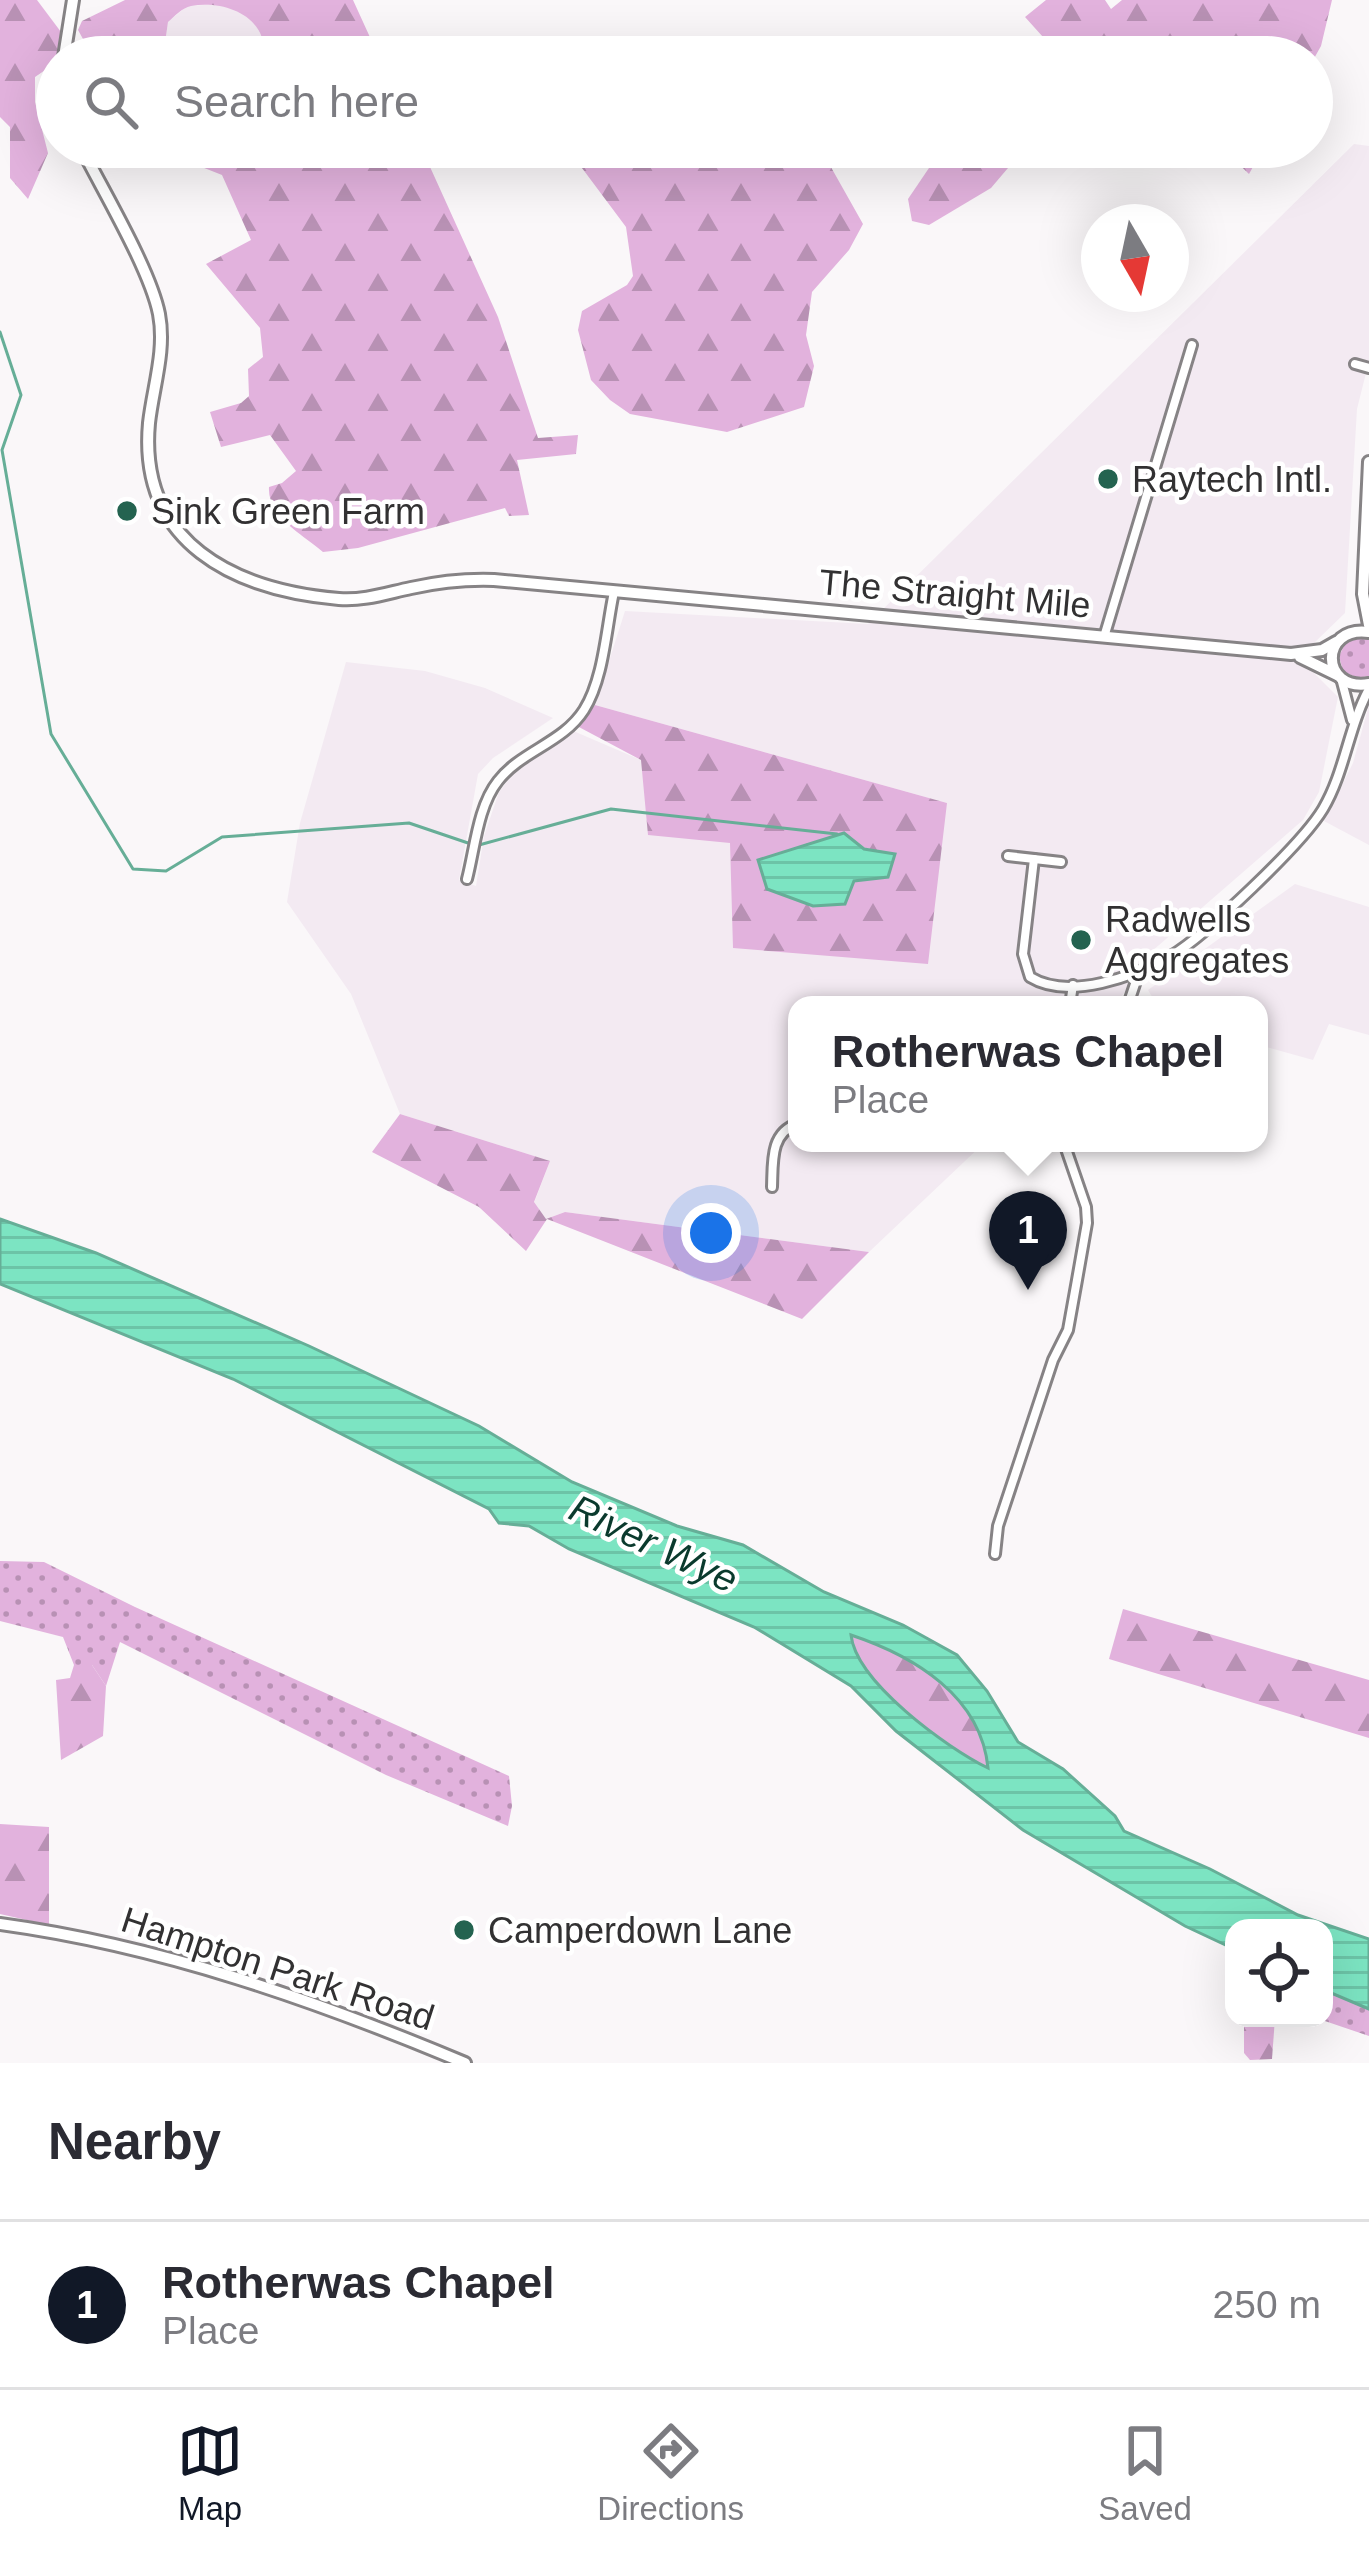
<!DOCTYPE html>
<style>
body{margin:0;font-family:Arial,sans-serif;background:#f7f7f7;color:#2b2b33}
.controls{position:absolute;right:36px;bottom:36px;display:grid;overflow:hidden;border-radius:24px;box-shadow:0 12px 48px #0002}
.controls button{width:108px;height:108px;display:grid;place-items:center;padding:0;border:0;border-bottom:3px solid #e1e1e2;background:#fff;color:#2b2b33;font:60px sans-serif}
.compass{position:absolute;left:1081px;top:204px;width:108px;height:108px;border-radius:50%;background:#fff;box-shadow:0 12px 48px #0002;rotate:171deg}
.you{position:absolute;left:711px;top:1233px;width:42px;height:42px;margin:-30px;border:9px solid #fff;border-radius:50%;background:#1a73e8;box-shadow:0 0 0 18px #1a73e833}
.badge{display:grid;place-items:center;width:78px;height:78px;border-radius:50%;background:#111827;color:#fff;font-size:39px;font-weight:700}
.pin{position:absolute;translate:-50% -99px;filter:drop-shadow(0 3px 6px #0008)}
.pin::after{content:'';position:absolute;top:63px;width:42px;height:36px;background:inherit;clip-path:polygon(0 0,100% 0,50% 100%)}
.popup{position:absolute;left:788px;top:996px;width:480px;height:156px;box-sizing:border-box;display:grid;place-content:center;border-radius:24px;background:#fff;filter:drop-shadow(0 3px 9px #0005);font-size:39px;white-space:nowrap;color:#7c7c81}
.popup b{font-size:45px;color:#2b2b33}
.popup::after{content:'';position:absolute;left:50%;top:100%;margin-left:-24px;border:24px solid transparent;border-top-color:#fff}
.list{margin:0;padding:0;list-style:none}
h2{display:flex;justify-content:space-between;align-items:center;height:156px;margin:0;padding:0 48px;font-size:51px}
h2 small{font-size:39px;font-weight:400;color:#7c7c81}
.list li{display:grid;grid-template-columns:78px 1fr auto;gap:36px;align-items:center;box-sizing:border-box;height:168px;padding:0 48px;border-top:3px solid #e1e1e2}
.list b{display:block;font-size:45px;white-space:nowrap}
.list p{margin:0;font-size:39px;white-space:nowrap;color:#7c7c81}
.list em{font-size:39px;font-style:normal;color:#7c7c81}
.icon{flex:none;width:66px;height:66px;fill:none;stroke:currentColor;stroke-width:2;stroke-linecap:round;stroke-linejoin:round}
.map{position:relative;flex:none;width:1369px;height:2063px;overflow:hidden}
.search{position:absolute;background:#fff;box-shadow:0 12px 48px #0002;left:36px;right:36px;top:36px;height:132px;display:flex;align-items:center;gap:30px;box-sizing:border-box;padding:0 42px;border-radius:66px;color:#7c7c81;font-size:45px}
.sheet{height:324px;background:#fff}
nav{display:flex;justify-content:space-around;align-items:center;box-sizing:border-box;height:168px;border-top:3px solid #e1e1e2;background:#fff;font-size:33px;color:#7c7c81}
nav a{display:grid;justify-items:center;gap:6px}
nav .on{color:#111827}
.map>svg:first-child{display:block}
.built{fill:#f3eaf2}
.grass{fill:url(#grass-dots)}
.forest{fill:url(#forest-firs)}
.water{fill:url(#water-rules);stroke:#66ae97;stroke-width:3;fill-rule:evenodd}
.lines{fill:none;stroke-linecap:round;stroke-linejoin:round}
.stream{stroke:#66ae97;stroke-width:3}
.street-casing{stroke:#868385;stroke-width:14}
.secondary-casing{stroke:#868385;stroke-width:16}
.street{stroke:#fff;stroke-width:8}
.secondary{stroke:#fff;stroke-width:10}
.poi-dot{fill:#246350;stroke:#fff;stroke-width:4.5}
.labels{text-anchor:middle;stroke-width:9;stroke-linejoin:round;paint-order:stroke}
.poi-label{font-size:36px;fill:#323132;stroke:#fff;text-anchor:start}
.street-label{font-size:36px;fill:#323132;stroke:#fff}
.water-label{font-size:39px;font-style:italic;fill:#0a3a2d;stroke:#fff}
</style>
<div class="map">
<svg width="1369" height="2063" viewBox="0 0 1369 2063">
<defs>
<pattern id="grass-dots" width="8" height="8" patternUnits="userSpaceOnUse" patternTransform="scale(3)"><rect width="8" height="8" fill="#e2b2dd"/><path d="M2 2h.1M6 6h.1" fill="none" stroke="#b891b4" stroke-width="1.8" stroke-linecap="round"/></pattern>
<pattern id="forest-firs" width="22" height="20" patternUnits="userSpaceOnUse" patternTransform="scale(3)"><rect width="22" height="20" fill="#e2b2dd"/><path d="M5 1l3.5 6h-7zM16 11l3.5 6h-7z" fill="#b891b4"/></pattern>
<pattern id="water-rules" width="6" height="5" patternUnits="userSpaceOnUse" patternTransform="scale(3)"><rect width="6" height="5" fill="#7ce4c2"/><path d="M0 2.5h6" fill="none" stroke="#6cc4a7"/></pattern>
</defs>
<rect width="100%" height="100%" fill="#faf7f9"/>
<g class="built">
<polygon points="222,4 240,9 257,27 265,44 264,57 163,57 168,22 187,6"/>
<polygon points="1354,144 1369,146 1369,361 1357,409 1345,613 1314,643 1312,671 1338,697 1319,792 1303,820 1151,952 1116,1005 797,1005 797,1143 984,1143 869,1252 565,1212 546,1219 534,1203 550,1161 400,1114 351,994 287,902 300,823 346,662 425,671 485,688 553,718 493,758 478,774 459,880 476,886 484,836 499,792 512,775 571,730 641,760 947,803 595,705 625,611 868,624"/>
<polygon points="1369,705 1369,845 1324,821 1353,763"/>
<polygon points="1295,884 1369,907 1369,1035 1329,1024 1313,1060 1259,1045 1259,1005 1157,1005 1148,990"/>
</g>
<g class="grass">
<polygon points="1362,637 1369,640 1369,676 1357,678 1343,671 1339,656 1346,642"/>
<polygon points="0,1561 44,1562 135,1607 509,1776 512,1806 508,1826 386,1775 120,1642 106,1686 92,1665 74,1665 63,1637 0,1621"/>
<polygon points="1324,1990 1369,2009 1369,2036 1316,2018 1324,2018"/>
</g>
<g class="forest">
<polygon points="0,0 37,0 61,32 57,62 35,77 35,102 48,153 28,199 10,178 10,127 0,117"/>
<path d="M125,0H353L379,57H264C268,17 226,0 191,6C182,8 175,16 168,22L163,57L110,53L93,57L78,30L82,21Z"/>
<polygon points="1046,0 1105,0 1111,9 1122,0 1332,0 1321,46 1312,62 1312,57 1128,57 1121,50 1108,57 1061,57 1025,17"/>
<path d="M151,147H421L498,317L538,438L578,435L576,454L517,460L529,515L509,516L505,508L358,548L323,552C302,534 267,516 269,487L282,483L296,471L270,435L221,447L210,412L241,403L249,396L248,369L263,357L260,328L206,264L251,240L222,175Z"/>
<polygon points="574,147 680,147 696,161 758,150 793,156 823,153 863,224 849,250 812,292 806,335 814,366 804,407 727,432 630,414 610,400 591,380 578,330 582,311 627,285 633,276 626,227 576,160"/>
<polygon points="952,147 1026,147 991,188 929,225 912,221 908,199 931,165"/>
<polygon points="1221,147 1264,147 1249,174"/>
<polygon points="595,705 947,803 928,964 733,948 730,843 648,835 641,760 577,726"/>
<polygon points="400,1114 550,1161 534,1202 546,1219 565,1212 869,1252 802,1319 547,1219 526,1251 479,1207 372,1152"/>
<polygon points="1123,1609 1369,1680 1369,1738 1109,1659"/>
<path d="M850,1635C917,1657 978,1693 989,1769C944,1743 860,1688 850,1635Z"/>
<polygon points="74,1665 92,1665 106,1686 103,1736 61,1760 56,1680 70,1678"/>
<polygon points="0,1824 49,1827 49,1925 0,1914"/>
<polygon points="1244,2018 1275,2018 1272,2059 1250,2060 1244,2053"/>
</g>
<g class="water">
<polygon points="844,833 864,849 895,854 888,877 854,881 845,904 813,906 767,889 758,860"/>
<path d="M0,1219L96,1253L309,1346L479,1426L572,1482L677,1526L743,1545L824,1592L903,1625L957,1655L987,1691L1018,1742L1063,1769L1115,1816L1124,1831L1210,1869L1298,1915L1369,1939V2009L1324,1990V1928H1234V1949L1185,1926L1023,1830L896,1731L851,1686L754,1627L569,1549L529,1526L499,1523L489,1509L233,1379L0,1284ZM851,1635C914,1656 981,1696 988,1768C947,1748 856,1682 851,1635Z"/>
</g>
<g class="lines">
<g class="stream">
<polyline points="0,332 21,395 2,450 51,734 133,869 166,871 222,837 409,823 468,843"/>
<polyline points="479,845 611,809 837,834"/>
</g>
<g class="street-casing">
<g id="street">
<polyline points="1355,364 1369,368"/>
<polyline points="1104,637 1192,345"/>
<polyline points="1341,678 1352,720"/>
<polyline points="1008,856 1061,862"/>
<path d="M1034,859L1023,954L1030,977C1069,1001 1135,976 1171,956C1206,935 1302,844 1323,809C1345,772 1348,728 1369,689"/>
<path d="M467,879C475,848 478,806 498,781C521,751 563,743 584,710C604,678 606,629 614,592"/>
<polyline points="1070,1005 1073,985"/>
<polyline points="1128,1005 1139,972"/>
<path d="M772,1187C773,1162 770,1133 797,1124"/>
<polyline points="995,1554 998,1526 1053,1360 1068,1330 1077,1280 1087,1223 1086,1207 1064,1143"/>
</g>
</g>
<g class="secondary-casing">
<g id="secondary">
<polyline points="64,57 73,0"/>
<path d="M81,147C103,191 150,269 159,314C166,351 153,387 149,423C138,543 234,590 339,599C364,601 387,593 411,588C438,582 466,579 494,580L1291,654L1322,650L1336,642"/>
<polyline points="1369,462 1363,594 1369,625"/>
<path d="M1369,632C1319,625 1320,692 1369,684"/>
<polyline points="1300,657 1337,675"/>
<path d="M0,1924C161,1946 315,2000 465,2063"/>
</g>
</g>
<use href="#street" class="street"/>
<use href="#secondary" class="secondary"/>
</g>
<g class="poi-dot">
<circle cx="1108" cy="479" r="12"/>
<circle cx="127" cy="511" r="12"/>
<circle cx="1081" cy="940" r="12"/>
<circle cx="464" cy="1930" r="12"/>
</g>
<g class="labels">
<g class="poi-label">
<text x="1132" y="492">Raytech Intl.</text>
<text x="151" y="524">Sink Green Farm</text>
<text x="1105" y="932">Radwells<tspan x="1105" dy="41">Aggregates</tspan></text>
<text x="488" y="1943">Camperdown Lane</text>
</g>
<g class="street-label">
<text transform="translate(955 593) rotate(5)" y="13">The Straight Mile</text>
<text transform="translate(278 1968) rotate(18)" y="13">Hampton Park Road</text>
</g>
<g class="water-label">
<text transform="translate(654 1543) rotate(25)" y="14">River Wye</text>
</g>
</g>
</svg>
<div class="controls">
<button><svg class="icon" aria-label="locate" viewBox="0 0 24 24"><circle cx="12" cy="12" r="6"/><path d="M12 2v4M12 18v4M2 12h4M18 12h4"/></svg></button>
</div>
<svg class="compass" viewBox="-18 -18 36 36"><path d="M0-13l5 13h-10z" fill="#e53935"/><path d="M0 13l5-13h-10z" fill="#7c7c81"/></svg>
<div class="you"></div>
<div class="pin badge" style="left:1028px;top:1290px">1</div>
<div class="popup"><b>Rotherwas Chapel</b>Place</div>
<div class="search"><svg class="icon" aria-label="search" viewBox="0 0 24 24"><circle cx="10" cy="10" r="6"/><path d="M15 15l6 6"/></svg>Search here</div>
</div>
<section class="sheet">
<h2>Nearby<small></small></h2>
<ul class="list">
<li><span class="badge">1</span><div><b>Rotherwas Chapel</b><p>Place</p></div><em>250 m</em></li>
</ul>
</section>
<nav>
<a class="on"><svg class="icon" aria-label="map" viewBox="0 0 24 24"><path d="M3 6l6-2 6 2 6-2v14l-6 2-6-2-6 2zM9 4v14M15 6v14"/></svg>Map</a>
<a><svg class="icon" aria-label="directions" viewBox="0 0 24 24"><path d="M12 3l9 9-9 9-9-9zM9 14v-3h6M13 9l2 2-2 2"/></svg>Directions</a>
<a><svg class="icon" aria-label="saved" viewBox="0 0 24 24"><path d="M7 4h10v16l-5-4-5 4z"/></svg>Saved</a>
</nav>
